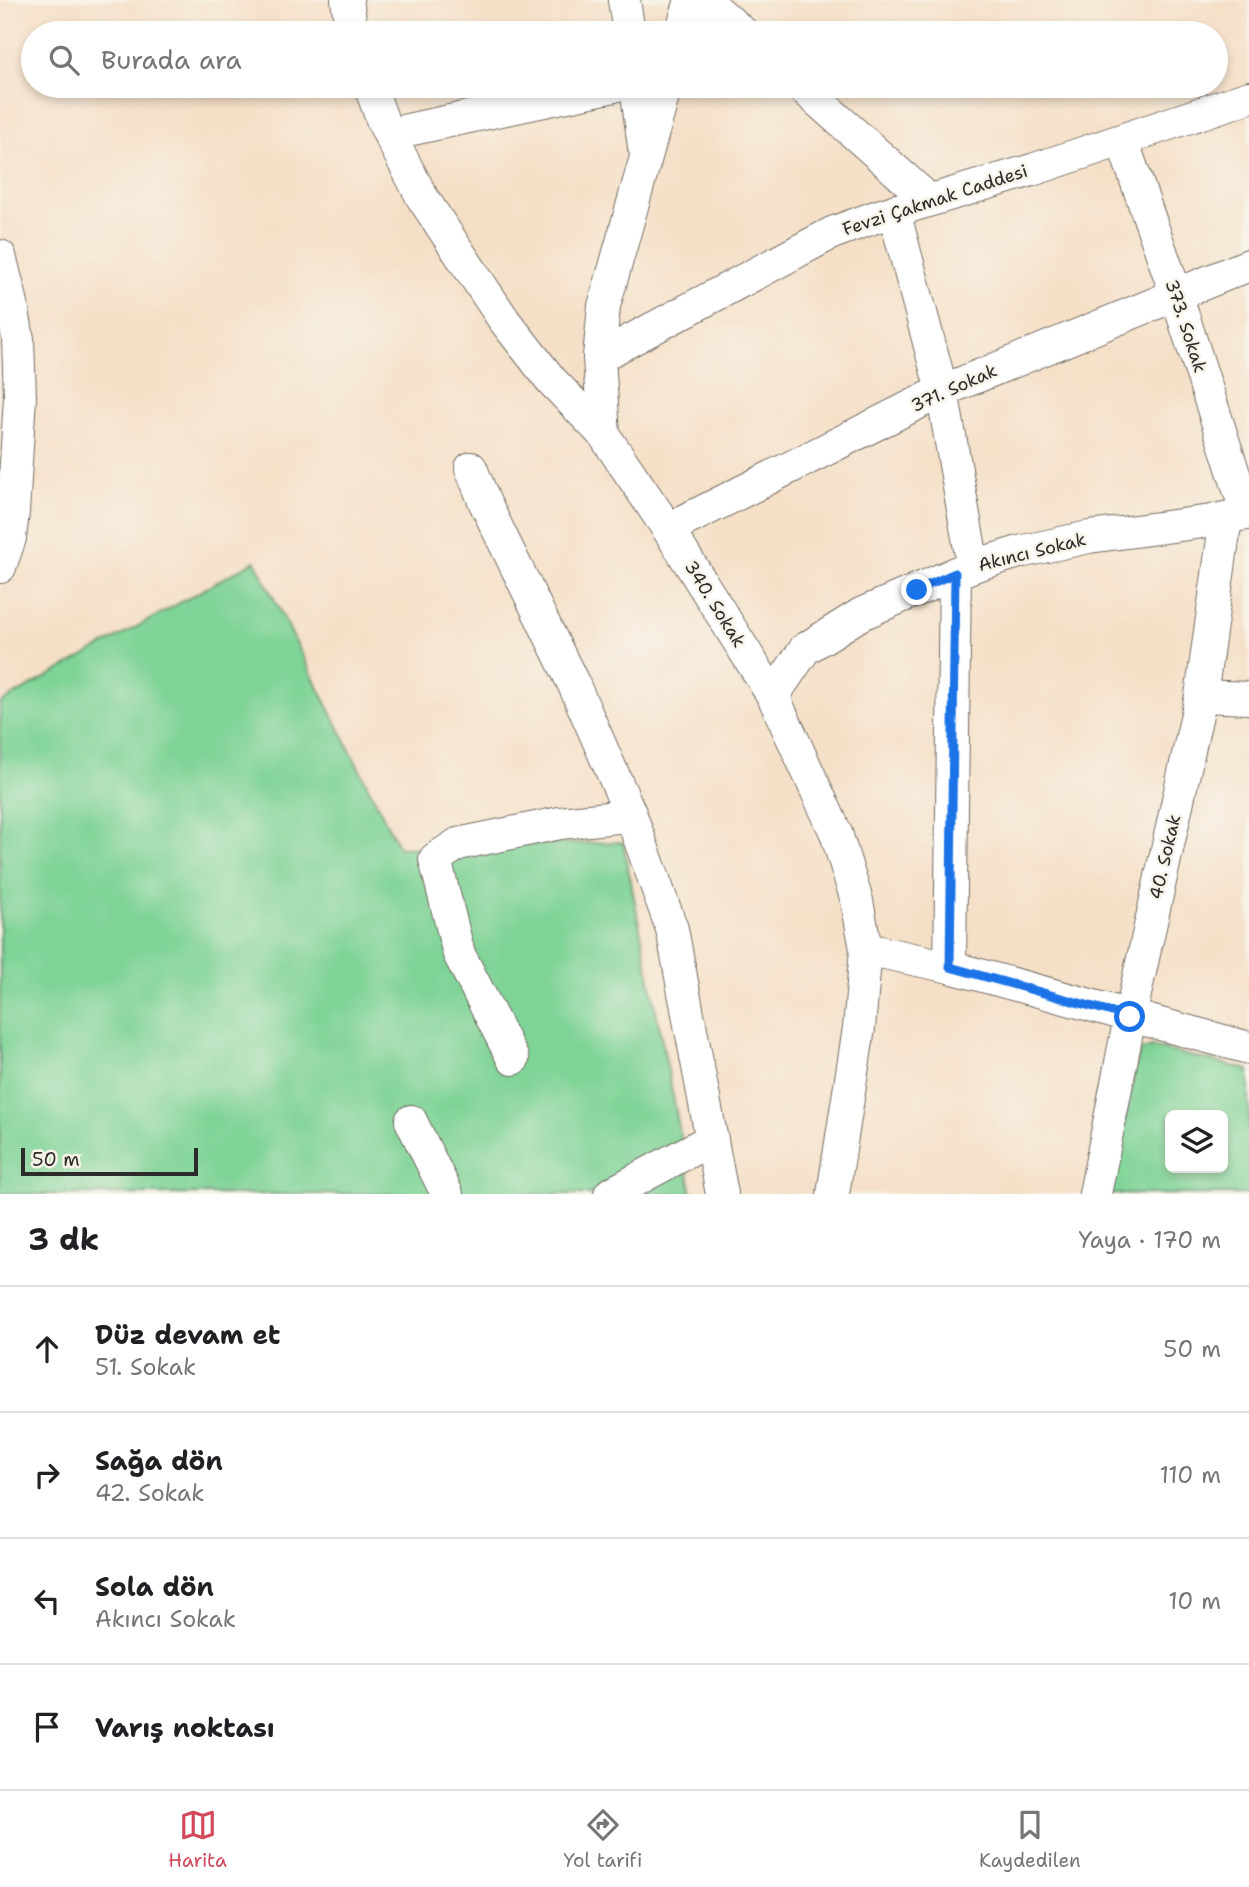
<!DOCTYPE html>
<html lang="tr">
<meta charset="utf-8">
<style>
body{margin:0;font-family:"Shantell Sans",sans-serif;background:#f2f2f2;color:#202124}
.controls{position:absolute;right:21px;bottom:21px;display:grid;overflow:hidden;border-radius:10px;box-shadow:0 4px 10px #0003}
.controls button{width:63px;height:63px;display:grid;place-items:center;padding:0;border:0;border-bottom:2px solid #e0e0e0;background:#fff;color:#202124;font:35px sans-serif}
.scale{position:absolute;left:21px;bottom:18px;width:177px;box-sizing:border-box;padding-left:7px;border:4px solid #2b2b2b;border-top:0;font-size:19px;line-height:24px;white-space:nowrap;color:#2b2b2b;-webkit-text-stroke:5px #f7f3e8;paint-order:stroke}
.stop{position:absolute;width:21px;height:21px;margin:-16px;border:5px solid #1a73e8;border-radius:50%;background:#fff}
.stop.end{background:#1a73e8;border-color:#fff;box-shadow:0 2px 7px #0008}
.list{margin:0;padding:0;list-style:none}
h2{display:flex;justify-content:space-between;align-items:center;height:91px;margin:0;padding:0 28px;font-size:30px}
h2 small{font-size:23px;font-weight:400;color:#757577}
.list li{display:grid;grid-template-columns:46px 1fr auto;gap:21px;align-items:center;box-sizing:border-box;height:126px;padding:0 28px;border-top:2px solid #e0e0e0}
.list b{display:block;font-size:26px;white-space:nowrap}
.list p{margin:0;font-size:23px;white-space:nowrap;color:#757577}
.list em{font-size:23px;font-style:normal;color:#757577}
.icon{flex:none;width:38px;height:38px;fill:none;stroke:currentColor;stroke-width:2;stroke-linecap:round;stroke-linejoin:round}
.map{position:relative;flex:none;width:1249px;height:1194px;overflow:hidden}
.search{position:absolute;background:#fff;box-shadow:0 4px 10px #0003;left:21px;right:21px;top:21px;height:77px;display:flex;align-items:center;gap:18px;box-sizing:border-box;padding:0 24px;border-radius:38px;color:#757577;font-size:26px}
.sheet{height:595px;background:#fff}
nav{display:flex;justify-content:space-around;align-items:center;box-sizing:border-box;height:98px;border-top:2px solid #e0e0e0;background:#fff;font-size:19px;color:#757577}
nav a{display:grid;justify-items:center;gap:4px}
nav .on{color:#d1495b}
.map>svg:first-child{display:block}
.green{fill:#7ed396;stroke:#547f60;stroke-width:2;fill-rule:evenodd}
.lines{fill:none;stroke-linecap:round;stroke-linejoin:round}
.minor-casing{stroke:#726a62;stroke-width:34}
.minor{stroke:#fff;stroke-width:32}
.route{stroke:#1a73e8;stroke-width:9}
.labels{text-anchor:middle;stroke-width:5;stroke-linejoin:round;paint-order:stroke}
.street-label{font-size:18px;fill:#2b2b2b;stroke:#f7f3e8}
</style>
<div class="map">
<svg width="1249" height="1194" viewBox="0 0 1249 1194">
<rect width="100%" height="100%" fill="#f7f3e8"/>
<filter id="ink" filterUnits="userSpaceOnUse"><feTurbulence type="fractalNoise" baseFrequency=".0143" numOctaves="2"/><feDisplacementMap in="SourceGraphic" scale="14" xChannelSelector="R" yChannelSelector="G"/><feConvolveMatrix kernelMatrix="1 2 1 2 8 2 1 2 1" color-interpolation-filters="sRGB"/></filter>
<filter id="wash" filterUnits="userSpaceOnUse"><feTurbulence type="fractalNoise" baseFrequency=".00686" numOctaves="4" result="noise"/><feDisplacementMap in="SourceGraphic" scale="28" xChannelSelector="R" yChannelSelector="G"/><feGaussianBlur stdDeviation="1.57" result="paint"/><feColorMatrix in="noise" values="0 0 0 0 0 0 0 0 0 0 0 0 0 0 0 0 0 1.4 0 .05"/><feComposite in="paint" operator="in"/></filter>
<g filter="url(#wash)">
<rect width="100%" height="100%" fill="#f5e0c7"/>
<g class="green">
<polygon points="255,561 399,848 623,842 692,1194 0,1194 0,703"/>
<path d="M1153,1047L1249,1070V1194H1110L1137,1061L1141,1050ZM1170,1115H1223V1168H1170Z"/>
</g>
</g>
<g filter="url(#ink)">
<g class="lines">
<g class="minor-casing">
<g id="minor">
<polyline points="347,0 352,33"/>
<polyline points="624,0 629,33"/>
<polyline points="705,0 743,33"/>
<polyline points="681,33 691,0"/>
<polyline points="370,86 383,122 422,197 504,320 551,380 604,435 668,529 773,696 836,833 857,901 866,949 859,1028 833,1194"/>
<polyline points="636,86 644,147"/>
<polyline points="801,86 929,200"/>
<polyline points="389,134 614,86"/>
<polyline points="1122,140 1176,294 1247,514"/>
<polyline points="896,210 896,219 942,391 973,566"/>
<polyline points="0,256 11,299 18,339 20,397 13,512 10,538 0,567"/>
<polyline points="599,357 832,233 878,216 1032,170 1249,97"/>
<polyline points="604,435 599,357 604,306 666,86"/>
<polyline points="471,468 485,503 574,685 630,813 672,929 722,1194"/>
<polyline points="668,529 942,391 1249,265"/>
<polyline points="773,696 805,649 861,614 973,566 1019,552 1089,537 1211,521 1249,513"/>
<polyline points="1201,696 1249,698"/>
<polyline points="866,949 950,967 1249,1048"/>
<polyline points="950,967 955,573"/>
<polyline points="513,1059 459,954 435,859 458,844 560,823 617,817 630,813"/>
<polyline points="411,1121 447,1194"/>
<polyline points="610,1194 712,1139"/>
<polyline points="1095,1194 1130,1017 1201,696 1226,518"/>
</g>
</g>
<use href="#minor" class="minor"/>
</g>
</g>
<g class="lines" filter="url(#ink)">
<polyline class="route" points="917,590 955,573 950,967 1130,1017"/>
</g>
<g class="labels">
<g class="street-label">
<text transform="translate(935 200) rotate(-18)" y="6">Fevzi Çakmak Caddesi</text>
<text transform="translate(1186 326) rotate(72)" y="6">373. Sokak</text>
<text transform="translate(954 388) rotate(-24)" y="6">371. Sokak</text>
<text transform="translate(1032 552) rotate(-14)" y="6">Akıncı Sokak</text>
<text transform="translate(715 604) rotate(58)" y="6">340. Sokak</text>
<text transform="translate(1165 857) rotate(-77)" y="6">40. Sokak</text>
</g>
</g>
</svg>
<div class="controls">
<button><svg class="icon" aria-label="layers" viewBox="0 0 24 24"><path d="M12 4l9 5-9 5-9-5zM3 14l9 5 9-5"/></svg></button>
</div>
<div class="scale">50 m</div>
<div class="stop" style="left:1130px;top:1017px"></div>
<div class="stop end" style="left:917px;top:590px"></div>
<div class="search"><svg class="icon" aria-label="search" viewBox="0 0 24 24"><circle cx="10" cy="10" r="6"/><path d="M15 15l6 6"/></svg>Burada ara</div>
</div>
<section class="sheet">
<h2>3 dk<small>Yaya · 170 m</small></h2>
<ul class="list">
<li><svg class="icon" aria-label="ahead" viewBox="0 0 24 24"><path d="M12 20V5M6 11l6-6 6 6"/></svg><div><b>Düz devam et</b><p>51. Sokak</p></div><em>50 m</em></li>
<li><svg class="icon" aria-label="right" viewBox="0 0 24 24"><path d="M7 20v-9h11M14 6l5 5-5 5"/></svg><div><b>Sağa dön</b><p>42. Sokak</p></div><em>110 m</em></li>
<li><svg class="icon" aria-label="left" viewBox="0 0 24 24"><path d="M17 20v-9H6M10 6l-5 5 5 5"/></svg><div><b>Sola dön</b><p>Akıncı Sokak</p></div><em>10 m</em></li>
<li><svg class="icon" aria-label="arrive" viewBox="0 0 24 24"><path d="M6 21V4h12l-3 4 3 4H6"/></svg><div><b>Varış noktası</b></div></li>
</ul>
</section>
<nav>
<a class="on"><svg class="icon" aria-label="map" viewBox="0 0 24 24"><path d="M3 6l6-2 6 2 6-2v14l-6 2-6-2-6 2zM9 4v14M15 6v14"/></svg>Harita</a>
<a><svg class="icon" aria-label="directions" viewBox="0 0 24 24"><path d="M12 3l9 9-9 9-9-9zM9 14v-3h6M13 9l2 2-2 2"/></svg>Yol tarifi</a>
<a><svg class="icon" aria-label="saved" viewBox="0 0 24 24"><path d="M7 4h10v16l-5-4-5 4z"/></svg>Kaydedilen</a>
</nav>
